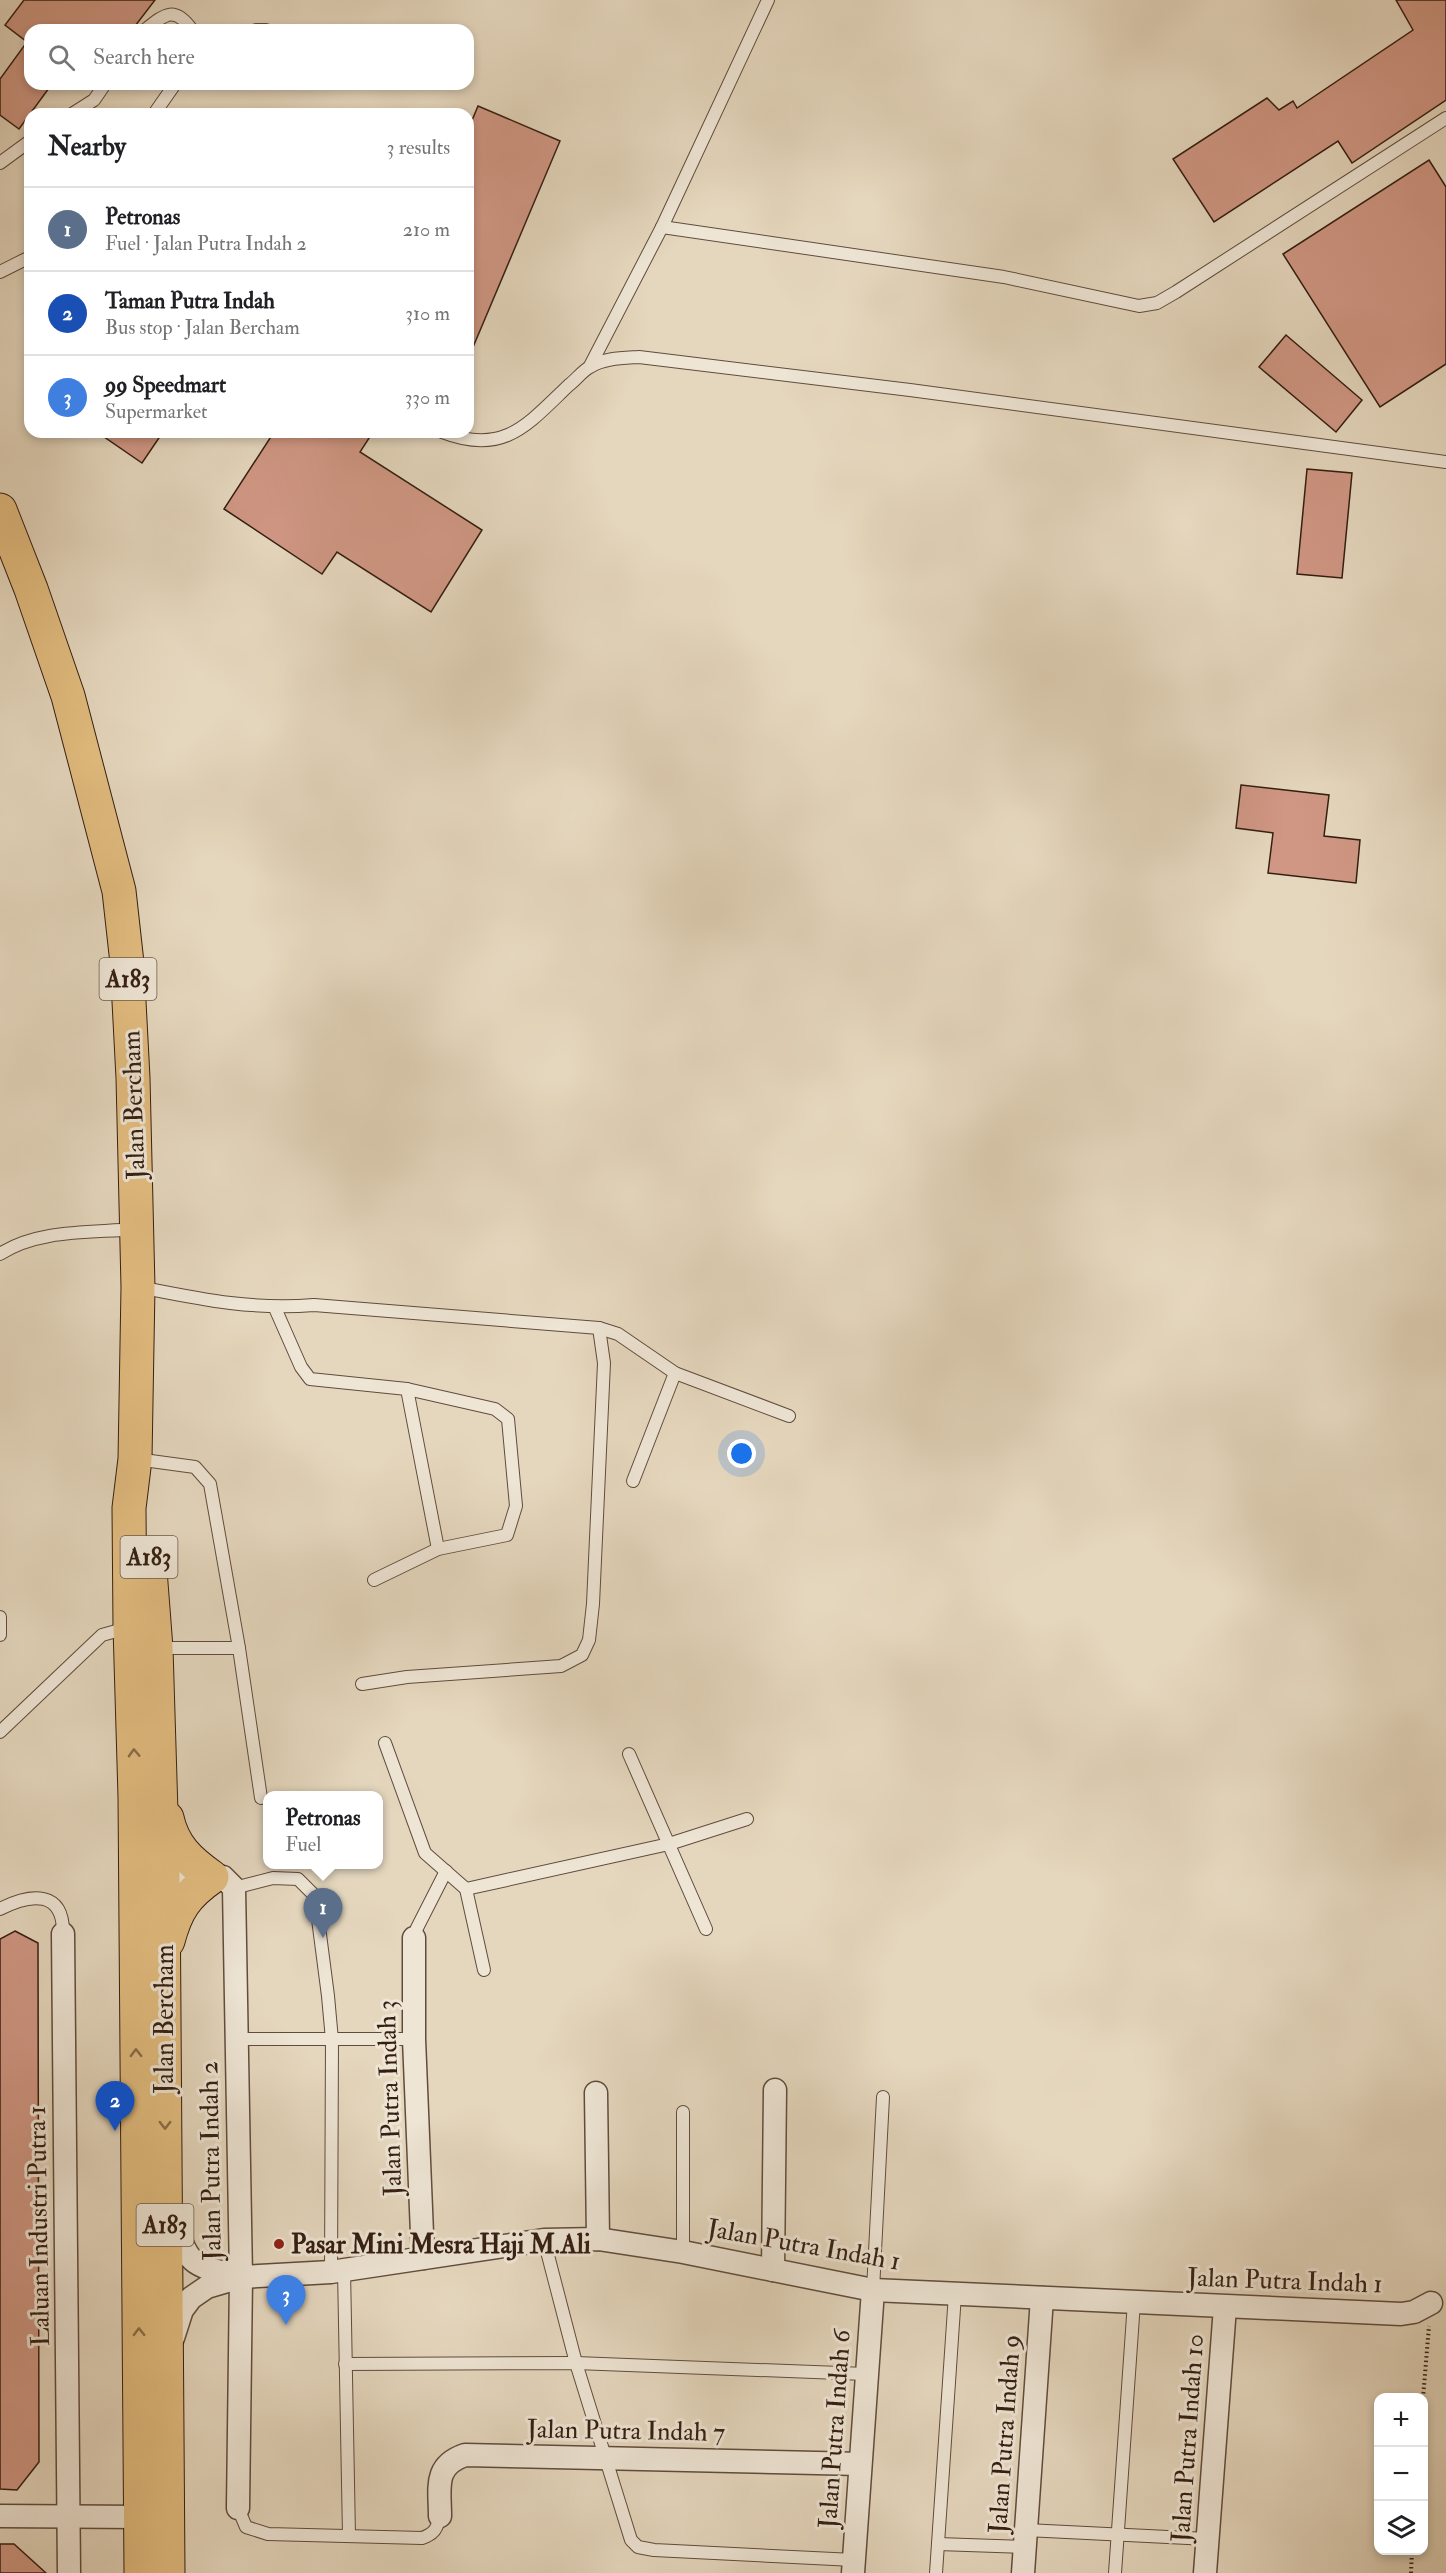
<!DOCTYPE html>
<meta charset="utf-8">
<style>
body{margin:0;font-family:"IM FELL Double Pica",serif;background:#f6f6f6;color:#202124}
.controls{position:absolute;right:18px;bottom:18px;display:grid;overflow:hidden;border-radius:12px;box-shadow:0 3px 9px #0003}
.controls button{width:54px;height:54px;display:grid;place-items:center;padding:0;border:0;border-bottom:2px solid #e0e0e0;background:#fff;color:#202124;font:30px sans-serif}
.you{position:absolute;left:742px;top:1454px;width:21px;height:21px;margin:-15px;border:4px solid #fff;border-radius:50%;background:#1a73e8;box-shadow:0 0 0 9px #1a73e833}
.badge{display:grid;place-items:center;width:39px;height:39px;border-radius:50%;background:#0f766e;color:#fff;font-size:20px;font-weight:700}
.pin{position:absolute;translate:-50% -50px;filter:drop-shadow(0 2px 3px #0008)}
.pin::after{content:'';position:absolute;top:32px;width:21px;height:18px;background:inherit;clip-path:polygon(0 0,100% 0,50% 100%)}
.popup{position:absolute;left:263px;top:1791px;width:120px;height:78px;box-sizing:border-box;display:grid;place-content:center;border-radius:12px;background:#fff;filter:drop-shadow(0 2px 4px #0005);font-size:20px;white-space:nowrap;color:#757577}
.popup b{font-size:22px;color:#202124}
.popup::after{content:'';position:absolute;left:50%;top:100%;margin-left:-12px;border:12px solid transparent;border-top-color:#fff}
.list{margin:0;padding:0;list-style:none}
h2{display:flex;justify-content:space-between;align-items:center;height:78px;margin:0;padding:0 24px;font-size:26px}
h2 small{font-size:20px;font-weight:400;color:#757577}
.list li{display:grid;grid-template-columns:39px 1fr auto;gap:18px;align-items:center;box-sizing:border-box;height:84px;padding:0 24px;border-top:2px solid #e0e0e0}
.list b{display:block;font-size:22px;white-space:nowrap}
.list p{margin:0;font-size:20px;white-space:nowrap;color:#757577}
.list em{font-size:20px;font-style:normal;color:#757577}
.icon{flex:none;width:33px;height:33px;fill:none;stroke:currentColor;stroke-width:2;stroke-linecap:round;stroke-linejoin:round}
.map{position:relative;flex:none;width:1446px;height:2573px;overflow:hidden}
.search{position:absolute;background:#fff;box-shadow:0 3px 9px #0003;left:24px;top:24px;width:450px;height:66px;display:flex;align-items:center;gap:15px;box-sizing:border-box;padding:0 21px;border-radius:18px;color:#757577;font-size:22px}
.panel{position:absolute;background:#fff;box-shadow:0 3px 9px #0003;left:24px;top:108px;width:450px;height:330px;border-radius:18px}
.map>svg:first-child{display:block}
.building{fill:#d09784;stroke:#341e12;stroke-width:1.5}
.lines{fill:none;stroke-linecap:round;stroke-linejoin:round}
.service-casing{stroke:#604c3d;stroke-width:14}
.minor-casing{stroke:#604c3d;stroke-width:25}
.primary-casing{stroke:#341e12;stroke-width:35}
.path{stroke:#341e12;stroke-width:4;stroke-dasharray:1.5 3;stroke-linecap:butt}
.service{stroke:#eee5d5;stroke-width:12}
.minor{stroke:#eee5d5;stroke-width:22}
.primary{stroke:#e2bc7f;stroke-width:33}
.oneway{stroke:#8b6d48}
.poi-dot{fill:#8f2418;stroke:#eee5d5;stroke-width:2}
.labels{text-anchor:middle;stroke-width:6;stroke-linejoin:round;paint-order:stroke}
.shield{fill:#eee5d5;stroke:#6c5a4c;stroke-width:1.5}
.shield-label{font-size:24px;font-weight:bold;fill:#341e12}
.street-label{font-size:26px;fill:#341e12;stroke:#eee5d5}
.poi-label{font-size:26px;font-weight:bold;fill:#341e12;stroke:#eee5d5;text-anchor:start}
</style>
<div class="map">
<svg width="1446" height="2573" viewBox="0 0 1446 2573">
<rect width="100%" height="100%" fill="#e5d7be"/>
<filter id="stains"><feTurbulence type="fractalNoise" baseFrequency=".00333" numOctaves="4"/><feColorMatrix values="0 0 0 0 .2 0 0 0 0 .09 0 0 0 0 .02 0 0 0 .5 -.17"/></filter>
<radialGradient id="worn" r=".72"><stop offset=".6" stop-color="#630" stop-opacity="0"/><stop offset="1" stop-color="#630" stop-opacity=".3"/></radialGradient>
<g class="building">
<polygon points="24,0 155,0 132,30 30,30 30,84 52,84 19,129 0,115 0,79 27,42 5,25"/>
<polygon points="1396,0 1446,0 1446,100 1352,163 1338,141 1214,222 1173,159 1267,98 1279,110 1293,101 1297,108 1413,30"/>
<polygon points="478,106 560,141 468,359 468,130"/>
<polygon points="1429,160 1446,187 1446,364 1380,407 1283,254"/>
<polygon points="1286,335 1362,400 1336,432 1259,367"/>
<polygon points="97,432 163,432 142,463"/>
<polygon points="274,432 373,432 360,452 482,530 431,612 337,552 322,574 224,509"/>
<polygon points="1307,469 1352,473 1342,578 1297,574"/>
<polygon points="1241,785 1329,795 1324,836 1360,840 1356,883 1268,873 1273,833 1236,828"/>
<polygon points="15,1931 38,1943 39,2462 17,2490 0,2489 0,1939"/>
<polygon points="0,2544 14,2544 46,2573 0,2573"/>
</g>
<g class="lines">
<g class="service-casing">
<g id="service">
<path d="M145,30C166,13 175,6 192,30"/>
<polyline points="256,30 266,30"/>
<polyline points="72,114 94,100 105,84"/>
<polyline points="154,114 175,84"/>
<polyline points="0,163 30,141"/>
<polyline points="662,227 1004,277 1139,306 1157,303 1176,292 1446,118"/>
<polyline points="0,272 30,257"/>
<polyline points="590,366 662,227 768,0"/>
<path d="M442,432C504,456 527,425 569,385C576,380 582,371 590,367C603,358 624,358 639,357L910,390L1446,462"/>
<path d="M0,1254C38,1229 91,1233 135,1229"/>
<path d="M139,1287C200,1299 250,1310 314,1305L599,1328L618,1334L675,1373L789,1416"/>
<polyline points="275,1308 301,1367 310,1379 407,1389 495,1409 508,1419 516,1506 507,1535 438,1549 374,1580"/>
<polyline points="407,1389 438,1549"/>
<polyline points="136,1459 195,1467 210,1484 239,1648 261,1798"/>
<polyline points="633,1481 675,1373"/>
<polyline points="0,1617 0,1635"/>
<polyline points="156,1648 239,1648"/>
<polyline points="362,1684 407,1677 561,1666 582,1655 589,1640 593,1604 604,1363 599,1328"/>
<polyline points="0,1732 102,1635 127,1628"/>
<polyline points="385,1743 425,1853 466,1889 669,1844 747,1819"/>
<polyline points="629,1754 706,1929"/>
<polyline points="234,1888 273,1878 298,1879 315,1896 328,1996 332,2040 331,2272"/>
<polyline points="466,1889 484,1970"/>
<path d="M0,1909C31,1893 64,1890 63,1934"/>
<polyline points="414,1938 417,1928 446,1871"/>
<polyline points="236,2039 414,2039"/>
<polyline points="544,2240 576,2363 631,2540 638,2547 654,2550 854,2560"/>
<polyline points="683,2252 683,2112"/>
<polyline points="344,2270 349,2535"/>
<polyline points="873,2290 883,2097"/>
<polyline points="345,2364 576,2363 866,2374"/>
<path d="M238,2508L246,2527L268,2534L422,2538C434,2534 437,2529 440,2516"/>
<polyline points="1026,2530 1208,2539"/>
<polyline points="938,2544 1025,2547"/>
<polyline points="936,2573 955,2294"/>
<polyline points="1115,2573 1134,2302"/>
</g>
</g>
<g class="minor-casing">
<g id="minor">
<polyline points="163,1878 223,1877 234,1888 241,2277 238,2508"/>
<polyline points="63,1934 69,2573"/>
<polyline points="414,1938 414,2039 423,2258"/>
<polyline points="596,2093 598,2239"/>
<path d="M174,2214C186,2264 190,2266 240,2276"/>
<polyline points="773,2270 775,2090"/>
<polyline points="173,2338 182,2310 191,2298 207,2287 241,2277 331,2272 544,2240 598,2239 683,2252 873,2290 1401,2314 1414,2312 1431,2303"/>
<polyline points="0,2516 141,2517 152,2524"/>
<path d="M440,2516C440,2488 433,2466 465,2455L860,2464"/>
<polyline points="853,2573 873,2290"/>
<polyline points="1023,2573 1042,2298"/>
<polyline points="1205,2573 1225,2307"/>
</g>
</g>
<g class="primary-casing">
<g id="primary">
<polyline points="0,510 31,589 68,696 119,891 127,963 133,1078 138,1287 135,1459 129,1508 130,1627 135,1797 141,2573"/>
<polyline points="149,1557 156,1648 163,1878 168,2573"/>
<path d="M167,1818C173,1846 189,1861 212,1877C186,1895 176,1910 168,1941"/>
</g>
</g>
<g class="path">
<polyline points="1423,2398 1429,2326"/>
<polyline points="1411,2573 1412,2550"/>
</g>
<use href="#service" class="service"/>
<use href="#minor" class="minor"/>
<use href="#primary" class="primary"/>
</g>
<defs><path id="oneway-chevron" d="M-2-3.5L2.5 0L-2 3.5" fill="none" stroke-width="1.6" stroke-linecap="round" stroke-linejoin="round" transform="scale(1.5)"/></defs>
<g class="oneway">
<use href="#oneway-chevron" transform="translate(134 1753) rotate(-92)"/>
<use href="#oneway-chevron" transform="translate(136 2053) rotate(-91)"/>
<use href="#oneway-chevron" transform="translate(165 2125) rotate(90)"/>
<use href="#oneway-chevron" transform="translate(139 2332) rotate(-91)"/>
</g>
<circle class="poi-dot" cx="279" cy="2244" r="6"/>
<g class="labels">
<g class="shield">
<rect x="99.5" y="958" width="57" height="42" rx="4.5"/>
<rect x="120.5" y="1536" width="57" height="42" rx="4.5"/>
<rect x="136.5" y="2204" width="57" height="42" rx="4.5"/>
</g>
<g class="shield-label">
<text x="128" y="987">A183</text>
<text x="149" y="1565">A183</text>
<text x="165" y="2233">A183</text>
</g>
<g class="street-label">
<text transform="translate(133 1105) rotate(-92)" y="9">Jalan Bercham</text>
<text transform="translate(164 2019) rotate(-90)" y="9">Jalan Bercham</text>
<text transform="translate(389 2098) rotate(-92)" y="9">Jalan Putra Indah 3</text>
<text transform="translate(210 2161) rotate(-91)" y="9">Jalan Putra Indah 2</text>
<text transform="translate(38 2226) rotate(-91)" y="9">Laluan Industri Putra 1</text>
<text transform="translate(804 2244) rotate(10)" y="9">Jalan Putra Indah 1</text>
<text transform="translate(1285 2280) rotate(2)" y="9">Jalan Putra Indah 1</text>
<text transform="translate(834 2429) rotate(-86)" y="9">Jalan Putra Indah 6</text>
<text transform="translate(626 2430) rotate(1)" y="9">Jalan Putra Indah 7</text>
<text transform="translate(1004 2434) rotate(-86)" y="9">Jalan Putra Indah 9</text>
<text transform="translate(1187 2438) rotate(-86)" y="9">Jalan Putra Indah 10</text>
</g>
<g class="poi-label">
<text x="291" y="2253">Pasar Mini Mesra Haji M.Ali</text>
</g>
</g>
<rect width="100%" height="100%" filter="url(#stains)"/>
<rect width="100%" height="100%" fill="url(#worn)"/>
</svg>
<div class="controls">
<button>+</button>
<button>−</button>
<button><svg class="icon" aria-label="layers" viewBox="0 0 24 24"><path d="M12 4l9 5-9 5-9-5zM3 14l9 5 9-5"/></svg></button>
</div>
<div class="you"></div>
<div class="pin badge" style="left:323px;top:1938px;background:#5c6f8a">1</div>
<div class="popup"><b>Petronas</b>Fuel</div>
<div class="pin badge" style="left:115px;top:2131px;background:#1a4fb4">2</div>
<div class="pin badge" style="left:286px;top:2325px;background:#3f7fe0">3</div>
<div class="search"><svg class="icon" aria-label="search" viewBox="0 0 24 24"><circle cx="10" cy="10" r="6"/><path d="M15 15l6 6"/></svg>Search here</div>
<section class="panel">
<h2>Nearby<small>3 results</small></h2>
<ul class="list">
<li><span class="badge" style="background:#5c6f8a">1</span><div><b>Petronas</b><p>Fuel · Jalan Putra Indah 2</p></div><em>210 m</em></li>
<li><span class="badge" style="background:#1a4fb4">2</span><div><b>Taman Putra Indah</b><p>Bus stop · Jalan Bercham</p></div><em>310 m</em></li>
<li><span class="badge" style="background:#3f7fe0">3</span><div><b>99 Speedmart</b><p>Supermarket</p></div><em>330 m</em></li>
</ul>
</section>
</div>
